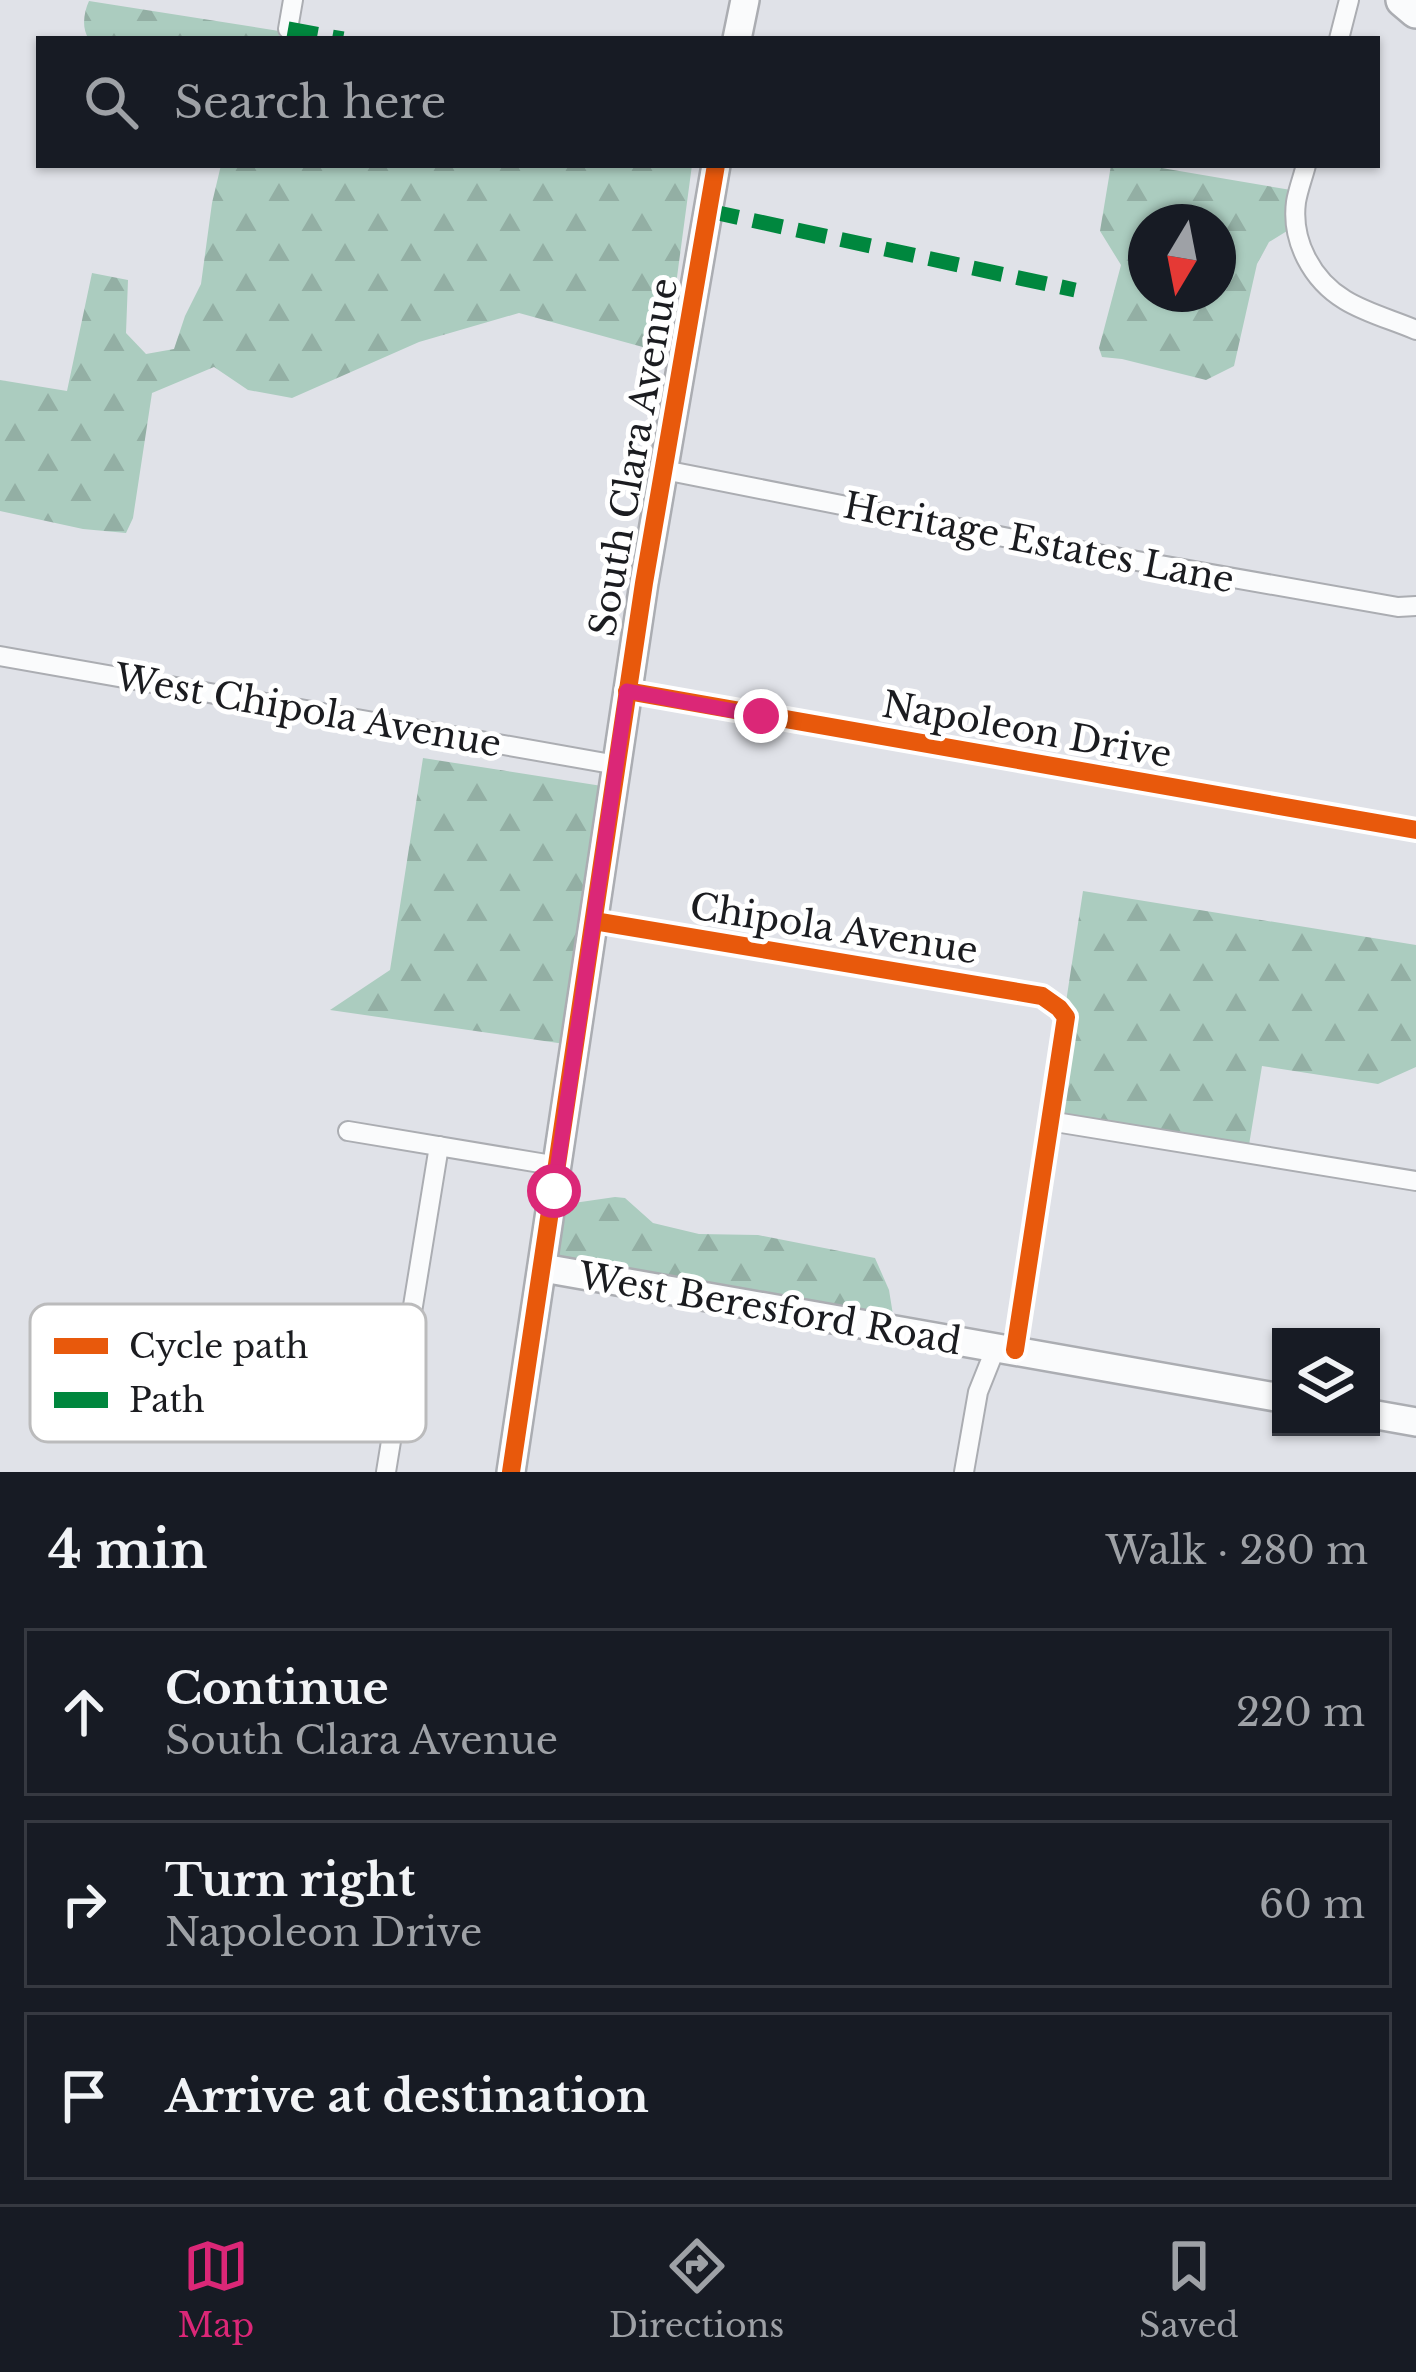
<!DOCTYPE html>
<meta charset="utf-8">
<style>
body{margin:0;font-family:"Libre Baskerville",serif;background:#20242c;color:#f1f3f6}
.controls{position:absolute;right:36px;bottom:36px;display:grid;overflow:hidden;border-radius:0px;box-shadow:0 3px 9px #0004}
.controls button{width:108px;height:108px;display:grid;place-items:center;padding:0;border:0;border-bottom:3px solid #363941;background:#171b24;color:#f1f3f6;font:60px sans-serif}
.compass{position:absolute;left:1128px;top:204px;width:108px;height:108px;border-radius:50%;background:#171b24;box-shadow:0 3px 9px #0004;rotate:190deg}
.stop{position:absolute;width:36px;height:36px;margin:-27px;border:9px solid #db2777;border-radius:50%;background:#fff}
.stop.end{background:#db2777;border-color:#fff;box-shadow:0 3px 12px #0008}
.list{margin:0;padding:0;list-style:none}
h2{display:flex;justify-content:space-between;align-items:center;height:156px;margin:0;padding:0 48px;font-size:51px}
h2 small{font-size:39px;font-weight:400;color:#9ea1a6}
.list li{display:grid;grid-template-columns:78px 1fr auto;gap:36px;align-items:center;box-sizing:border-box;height:168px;margin:0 24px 24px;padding:0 24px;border:3px solid #363941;border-radius:0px}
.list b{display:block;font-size:45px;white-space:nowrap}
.list p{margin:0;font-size:39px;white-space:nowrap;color:#9ea1a6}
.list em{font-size:39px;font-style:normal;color:#9ea1a6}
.icon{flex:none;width:66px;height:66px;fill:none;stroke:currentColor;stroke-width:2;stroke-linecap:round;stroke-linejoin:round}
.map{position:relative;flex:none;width:1416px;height:1472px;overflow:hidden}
.search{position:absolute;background:#171b24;box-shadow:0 3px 9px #0004;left:36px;right:36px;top:36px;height:132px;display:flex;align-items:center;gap:30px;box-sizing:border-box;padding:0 42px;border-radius:0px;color:#9ea1a6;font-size:45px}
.sheet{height:732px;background:#171b24}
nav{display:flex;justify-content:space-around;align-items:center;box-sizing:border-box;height:168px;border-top:3px solid #363941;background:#171b24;font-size:33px;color:#9ea1a6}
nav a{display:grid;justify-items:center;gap:6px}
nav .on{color:#db2777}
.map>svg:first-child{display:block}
.forest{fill:url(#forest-firs);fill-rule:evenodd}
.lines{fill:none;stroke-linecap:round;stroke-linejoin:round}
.street-casing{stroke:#abadb2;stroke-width:22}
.secondary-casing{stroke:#abadb2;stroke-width:32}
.highway-casing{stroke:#abadb2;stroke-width:38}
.street{stroke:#fafbfc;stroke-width:18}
.secondary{stroke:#fafbfc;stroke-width:27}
.highway{stroke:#fafbfc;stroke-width:33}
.quiet{stroke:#00873e;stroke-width:15;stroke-dasharray:30 15;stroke-linecap:butt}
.cycleway-casing{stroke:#fff;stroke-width:26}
.cycleway{stroke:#e8590c;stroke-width:18}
.route{stroke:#db2777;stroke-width:15}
.labels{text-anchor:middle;stroke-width:10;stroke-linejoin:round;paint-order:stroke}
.street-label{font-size:36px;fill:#1b1c20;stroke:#fff}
.key{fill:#fff;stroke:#bbbbbc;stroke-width:3}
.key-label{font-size:33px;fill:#1b1c20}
</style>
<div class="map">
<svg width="1416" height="1472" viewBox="0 0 1416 1472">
<defs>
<pattern id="forest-firs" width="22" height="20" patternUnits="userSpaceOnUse" patternTransform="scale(3)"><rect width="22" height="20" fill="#abccbf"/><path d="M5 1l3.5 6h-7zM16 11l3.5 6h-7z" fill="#93afa4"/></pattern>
</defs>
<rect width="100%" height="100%" fill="#e0e2e8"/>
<g class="forest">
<path d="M89,1L279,31V36L293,39L295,34L324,39H89C81,28 84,12 89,1Z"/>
<polygon points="221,165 692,165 673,307 650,349 519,313 419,342 292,398 248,390 214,367 152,393 133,518 126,533 83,529 0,511 0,380 67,391 92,273 128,280 126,333 146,354 174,349 185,316 201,284 212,203"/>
<path d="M1111,165H1144L1291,190L1287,231L1269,242L1257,264L1234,366L1206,380L1122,359L1102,357L1099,348L1121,265L1100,231ZM1146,222H1218V294H1146Z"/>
<polygon points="423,758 602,786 565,1044 330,1010 390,970"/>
<polygon points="1083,891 1416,945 1416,1067 1378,1084 1262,1066 1249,1145 1058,1114 1070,1005 1066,1002"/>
<polygon points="615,1197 625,1198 653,1223 699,1234 758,1235 875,1258 889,1290 894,1321 552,1261 560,1205"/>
</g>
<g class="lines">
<g class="street-casing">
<g id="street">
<polyline points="288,29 293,0"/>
<polyline points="1339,39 1349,0"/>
<path d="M1306,165C1303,177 1298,190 1296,202C1291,241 1312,280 1345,300C1366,313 1393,320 1416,330"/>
<polyline points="664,470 1024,541 1398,607 1416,606"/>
<polyline points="0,656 617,765"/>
<polyline points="627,691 1416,830"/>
<polyline points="594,921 1042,996 1059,1008 1066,1017 1015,1350"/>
<polyline points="1049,1121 1416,1181"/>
<polyline points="348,1131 558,1166"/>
<polyline points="386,1472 439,1146"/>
<polyline points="964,1472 978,1392 996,1347"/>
</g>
</g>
<g class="secondary-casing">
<g id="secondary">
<polyline points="737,39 745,0"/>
<polyline points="543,1268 1281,1398"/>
<polyline points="1371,1414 1416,1422"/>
<polyline points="511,1472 644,583 716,165"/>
</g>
</g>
<g class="highway-casing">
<polyline id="highway" points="1403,0 1416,11"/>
</g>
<use href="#street" class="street"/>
<use href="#secondary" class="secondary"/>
<use href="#highway" class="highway"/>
<g class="quiet">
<polyline points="288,29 343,39"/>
<polyline points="709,211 1075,290"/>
</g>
<g class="cycleway-casing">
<g id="cycleway">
<polyline points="627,691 1416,830"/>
<polyline points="594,921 1042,996 1059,1008 1066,1017 1015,1350"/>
<polyline points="511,1472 644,583 716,165"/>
</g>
</g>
<use href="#cycleway" class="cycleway"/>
</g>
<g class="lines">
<polyline class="route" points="554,1191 627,691 761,716"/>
</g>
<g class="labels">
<g class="street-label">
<text transform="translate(633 457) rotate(-80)" y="13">South Clara Avenue</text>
<text transform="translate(1039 542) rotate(11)" y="13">Heritage Estates Lane</text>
<text transform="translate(308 710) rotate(10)" y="13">West Chipola Avenue</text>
<text transform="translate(1027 729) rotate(10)" y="13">Napoleon Drive</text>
<text transform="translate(834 928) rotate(9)" y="13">Chipola Avenue</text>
<text transform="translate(770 1308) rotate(10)" y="13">West Beresford Road</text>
</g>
</g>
<rect x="30" y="1304" width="396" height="138" rx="18" class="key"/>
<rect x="54" y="1338" width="54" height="16" fill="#e8590c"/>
<rect x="54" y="1392" width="54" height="16" fill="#00873e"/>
<g class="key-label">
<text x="129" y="1358">Cycle path</text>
<text x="129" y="1412">Path</text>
</g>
</svg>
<div class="controls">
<button><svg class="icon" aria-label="layers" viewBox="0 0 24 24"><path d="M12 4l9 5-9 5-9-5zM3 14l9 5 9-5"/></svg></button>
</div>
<svg class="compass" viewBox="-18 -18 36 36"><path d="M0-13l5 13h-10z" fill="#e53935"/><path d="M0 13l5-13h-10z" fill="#9ea1a6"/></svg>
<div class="stop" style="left:554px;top:1191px"></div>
<div class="stop end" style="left:761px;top:716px"></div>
<div class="search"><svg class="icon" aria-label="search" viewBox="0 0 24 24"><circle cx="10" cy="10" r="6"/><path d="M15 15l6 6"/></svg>Search here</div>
</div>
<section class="sheet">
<h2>4 min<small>Walk · 280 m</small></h2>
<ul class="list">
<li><svg class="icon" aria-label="ahead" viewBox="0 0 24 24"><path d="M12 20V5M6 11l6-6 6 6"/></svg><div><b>Continue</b><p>South Clara Avenue</p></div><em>220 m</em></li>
<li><svg class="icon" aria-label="right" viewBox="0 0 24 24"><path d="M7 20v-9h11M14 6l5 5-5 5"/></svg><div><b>Turn right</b><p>Napoleon Drive</p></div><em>60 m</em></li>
<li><svg class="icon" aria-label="arrive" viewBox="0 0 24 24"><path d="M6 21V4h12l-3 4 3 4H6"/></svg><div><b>Arrive at destination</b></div></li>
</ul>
</section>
<nav>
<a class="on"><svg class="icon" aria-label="map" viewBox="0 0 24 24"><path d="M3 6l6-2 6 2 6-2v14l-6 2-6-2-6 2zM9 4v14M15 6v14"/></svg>Map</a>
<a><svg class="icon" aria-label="directions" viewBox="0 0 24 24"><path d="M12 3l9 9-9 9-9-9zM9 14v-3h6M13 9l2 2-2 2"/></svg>Directions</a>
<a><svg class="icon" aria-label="saved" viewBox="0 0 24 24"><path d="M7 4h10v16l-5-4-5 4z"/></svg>Saved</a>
</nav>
